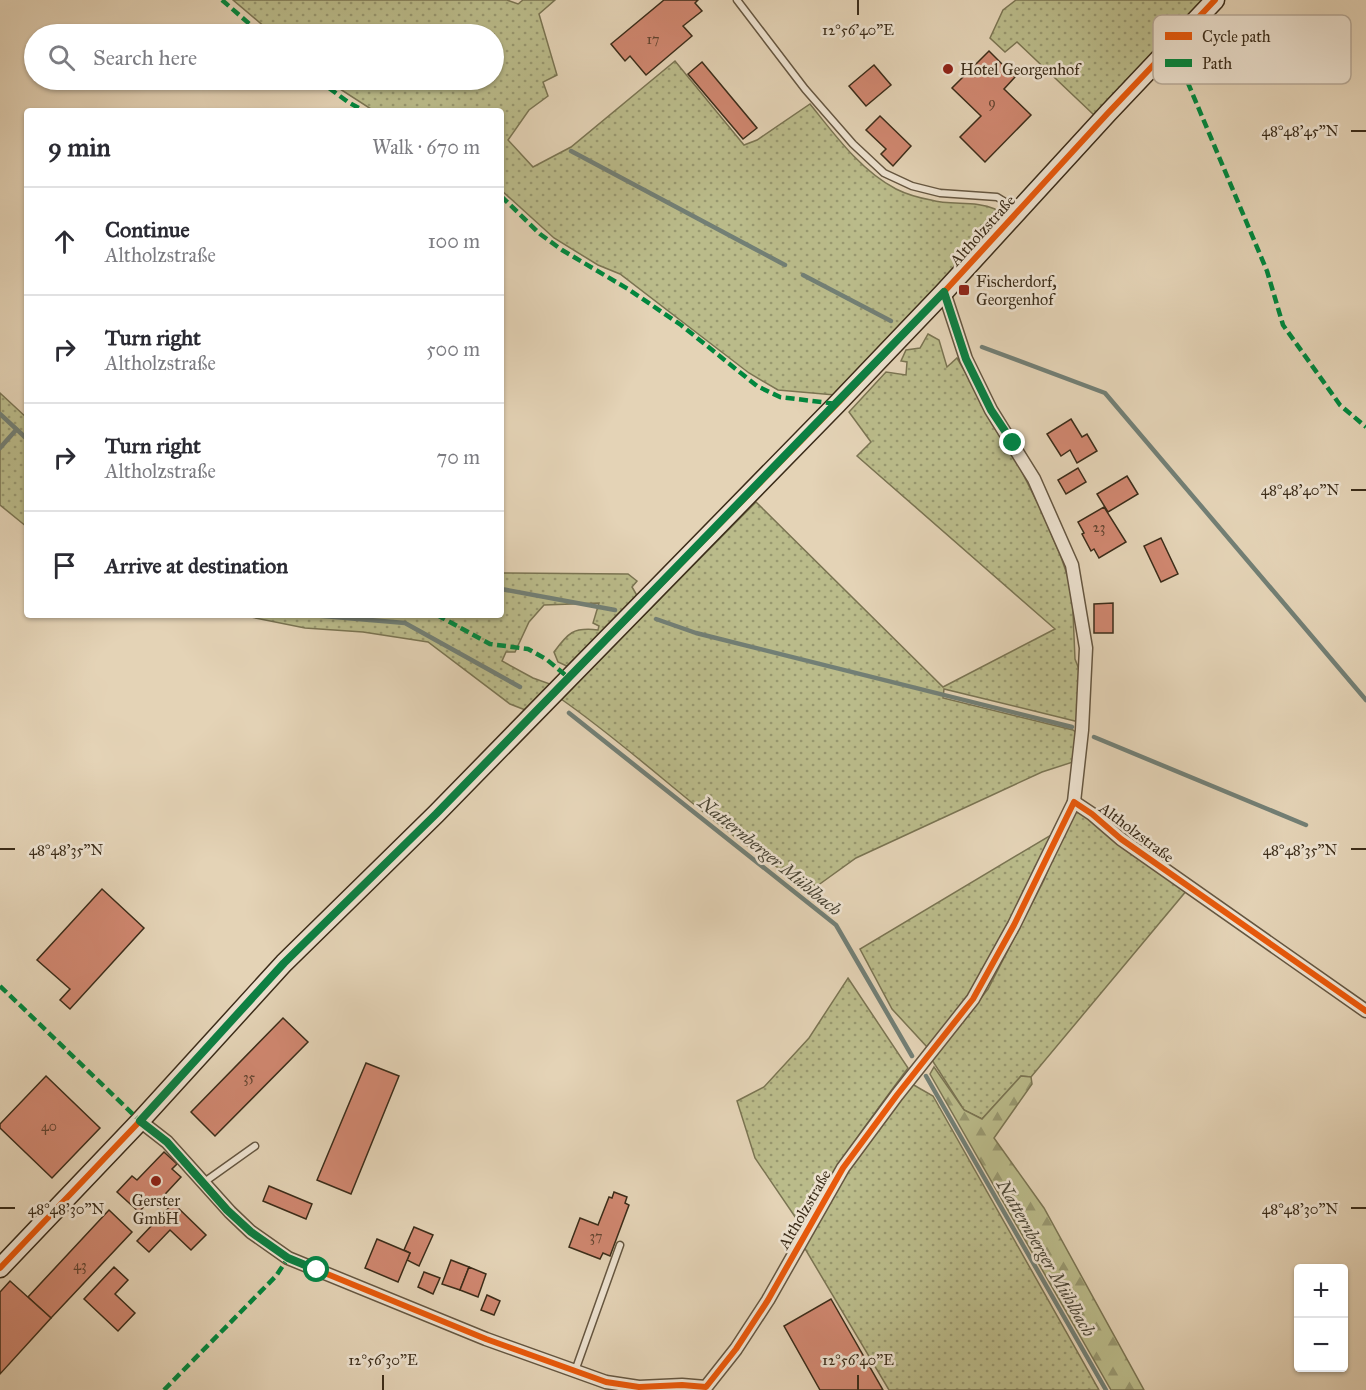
<!DOCTYPE html>
<meta charset="utf-8">
<style>
body{margin:0;font-family:"IM FELL Great Primer",serif;background:#f7f7f7;color:#2b2b33}
.controls{position:absolute;right:18px;bottom:18px;display:grid;overflow:hidden;border-radius:6px;box-shadow:0 2px 4px #0004}
.controls button{width:54px;height:54px;display:grid;place-items:center;padding:0;border:0;border-bottom:2px solid #e1e1e2;background:#fff;color:#2b2b33;font:30px sans-serif}
.stop{position:absolute;width:18px;height:18px;margin:-14px;border:4px solid #0b8043;border-radius:50%;background:#fff}
.stop.end{background:#0b8043;border-color:#fff;box-shadow:0 2px 6px #0008}
.list{margin:0;padding:0;list-style:none}
h2{display:flex;justify-content:space-between;align-items:center;height:78px;margin:0;padding:0 24px;font-size:26px}
h2 small{font-size:20px;font-weight:400;color:#7c7c81}
.list li{display:grid;grid-template-columns:39px 1fr auto;gap:18px;align-items:center;box-sizing:border-box;height:108px;padding:0 24px;border-top:2px solid #e1e1e2}
.list b{display:block;font-size:22px;white-space:nowrap}
.list p{margin:0;font-size:20px;white-space:nowrap;color:#7c7c81}
.list em{font-size:20px;font-style:normal;color:#7c7c81}
.icon{flex:none;width:33px;height:33px;fill:none;stroke:currentColor;stroke-width:2;stroke-linecap:round;stroke-linejoin:round}
.map{position:relative;flex:none;width:1366px;height:1390px;overflow:hidden}
.search{position:absolute;background:#fff;box-shadow:0 2px 4px #0004;left:24px;top:24px;width:480px;height:66px;display:flex;align-items:center;gap:15px;box-sizing:border-box;padding:0 21px;border-radius:33px;color:#7c7c81;font-size:22px}
.panel{position:absolute;background:#fff;box-shadow:0 2px 4px #0004;left:24px;top:108px;width:480px;height:510px;border-radius:6px}
.map>svg:first-child{display:block}
.grass{fill:url(#grass-dots);stroke:#7a7452;stroke-width:1.5}
.forest{fill:url(#forest-firs);stroke:#7a7452;stroke-width:1.5}
.lines{fill:none;stroke-linecap:round;stroke-linejoin:round}
.stream{stroke:#727f75;stroke-width:4.5}
.building{fill:#d08770;stroke:#3b2c19;stroke-width:1.5}
.lane-casing{stroke:#655640;stroke-width:9}
.street-casing{stroke:#655640;stroke-width:15}
.secondary-casing{stroke:#3b2c19;stroke-width:21}
.lane{stroke:#ede2d0;stroke-width:6}
.street{stroke:#ede2d0;stroke-width:12}
.secondary{stroke:#ede2d0;stroke-width:18}
.quiet{stroke:#00873e;stroke-width:4.5;stroke-dasharray:9 4.5;stroke-linecap:butt}
.cycleway-casing{stroke:#ede2d0;stroke-width:10}
.cycleway{stroke:#e8590c;stroke-width:6}
.route{stroke:#0b8043;stroke-width:8}
.ticks{fill:none;stroke:#3b2c19;stroke-width:2}
.poi-dot{fill:#8f2418;stroke:#ede2d0;stroke-width:2}
.labels{text-anchor:middle;stroke-width:5;stroke-linejoin:round;paint-order:stroke}
.number-label{font-size:14px;fill:#60432f}
.poi-label{font-size:16px;fill:#3b2c19;stroke:#ede2d0;text-anchor:start}
.street-label{font-size:16px;fill:#3b2c19;stroke:#ede2d0}
.water-label{font-size:18px;font-style:italic;fill:#4d4838;stroke:#ede2d0}
.key{fill:#ede2d0;stroke:#b8ab99;stroke-width:1.5}
.key-label{font-size:16px;fill:#3b2c19}
.ticks-label{font-size:15px;text-anchor:middle;fill:#3b2c19;stroke:#ede2d0;stroke-width:5;stroke-linejoin:round;paint-order:stroke}
</style>
<div class="map">
<svg width="1366" height="1390" viewBox="0 0 1366 1390">
<defs>
<pattern id="grass-dots" width="8" height="8" patternUnits="userSpaceOnUse" patternTransform="scale(1.5)"><rect width="8" height="8" fill="#babb8a"/><path d="M2 2h.1M6 6h.1" fill="none" stroke="#989870" stroke-width="1.8" stroke-linecap="round"/></pattern>
<pattern id="forest-firs" width="22" height="20" patternUnits="userSpaceOnUse" patternTransform="scale(1.5)"><rect width="22" height="20" fill="#babb8a"/><path d="M5 1l3.5 6h-7zM16 11l3.5 6h-7z" fill="#989870"/></pattern>
</defs>
<rect width="100%" height="100%" fill="#e4d3b6"/>
<filter id="stains"><feTurbulence type="fractalNoise" baseFrequency=".00333" numOctaves="4"/><feColorMatrix values="0 0 0 0 .2 0 0 0 0 .09 0 0 0 0 .02 0 0 0 .5 -.17"/></filter>
<radialGradient id="worn" r=".72"><stop offset=".6" stop-color="#630" stop-opacity="0"/><stop offset="1" stop-color="#630" stop-opacity=".3"/></radialGradient>
<g class="grass">
<path d="M233,0H507L518,4L523,0H555L539,14L557,75L543,82L548,96L529,110L508,140L533,167L571,147L675,61L744,145L757,140L810,104C835,135 860,170 896,189C906,194 920,198 931,200C952,206 975,200 995,209L999,219L995,229L835,395L778,390L749,373L620,274L598,265L554,238L501,190V111H374L326,80H494V34H273Z"/>
<polygon points="1016,0 1203,0 1095,116 1017,42 1005,52 990,38 1003,10"/>
<path d="M928,334L939,340L947,367L957,358L1013,454L1041,510L1061,557L1072,589L1075,659L1082,677L1079,722L944,689L943,698L1073,730L1078,734L1073,762L1042,772L856,858L817,886C805,881 791,876 780,869C703,818 637,752 561,699L756,502L943,687L1055,629L857,456L871,442L849,412L886,372L906,375L907,362L901,361L906,350L920,348Z"/>
<polygon points="0,393 27,418 27,527 0,505"/>
<path d="M501,573L628,574L637,581L632,587L639,599L571,668L558,662L554,652C568,633 573,627 598,630L599,626L593,623L599,603L544,605L529,622L515,652H506L502,661L533,678L550,684L528,711L510,704L428,642L363,632L305,628L241,615H501Z"/>
<polygon points="1082,810 1187,890 1031,1077 1021,1076 982,1119 964,1110 932,1060 988,989 1044,880 1071,813"/>
<polygon points="1051,835 1021,901 973,989 928,1048 892,1009 860,949"/>
<path d="M848,978L908,1068C870,1119 832,1170 802,1227L755,1158L737,1101L764,1087L809,1038Z"/>
<polygon points="912,1084 933,1096 1099,1390 889,1390 804,1247 844,1177"/>
</g>
<polygon class="forest" points="934,1067 964,1110 982,1119 1021,1076 1031,1077 1032,1084 994,1138 1044,1208 1144,1390 1111,1390 930,1074"/>
<g class="lines">
<g class="stream">
<polyline points="571,151 785,265"/>
<polyline points="803,275 891,321"/>
<polyline points="982,347 1105,393 1366,700"/>
<polyline points="0,414 27,439"/>
<polyline points="0,448 16,430"/>
<polyline points="501,589 615,610"/>
<polyline points="311,615 405,623 520,687"/>
<polyline points="656,619 696,633 1072,727"/>
<polyline points="569,713 836,925 912,1056"/>
<polyline points="1094,737 1306,825"/>
<polyline points="926,1076 1106,1390"/>
</g>
</g>
<g class="building">
<polygon points="664,0 698,0 695,3 702,11 683,26 692,36 646,75 630,56 625,61 611,44"/>
<polygon points="989,51 1015,77 1004,89 1031,115 985,162 960,137 981,116 952,88"/>
<polygon points="702,62 757,128 743,139 688,74"/>
<polygon points="874,65 891,85 866,106 849,86"/>
<polygon points="880,116 911,146 893,166 881,154 886,149 866,130"/>
<polygon points="1071,419 1082,437 1087,434 1097,451 1077,463 1070,450 1061,456 1047,434"/>
<polygon points="1078,468 1086,482 1066,494 1058,480"/>
<polygon points="1127,476 1138,494 1108,512 1097,494"/>
<polygon points="1104,507 1126,542 1099,558 1094,549 1091,551 1082,534 1084,533 1078,522"/>
<polygon points="1161,538 1178,574 1161,582 1144,546"/>
<polygon points="1113,603 1113,633 1094,633 1094,604"/>
<polygon points="102,889 144,928 70,1009 60,1000 70,989 37,960"/>
<polygon points="283,1018 308,1042 215,1136 191,1112"/>
<polygon points="366,1063 399,1076 351,1194 317,1180"/>
<polygon points="46,1076 100,1128 52,1178 0,1128 0,1124"/>
<polygon points="164,1152 177,1164 172,1169 181,1177 156,1204 151,1199 139,1212 117,1192 132,1176 137,1180"/>
<polygon points="269,1186 312,1204 306,1219 263,1201"/>
<polygon points="614,1192 627,1197 625,1203 629,1205 610,1256 603,1253 600,1259 569,1247 580,1218 598,1225 609,1197 612,1198"/>
<polygon points="173,1203 206,1235 191,1250 170,1230 149,1252 137,1241"/>
<polygon points="109,1210 132,1232 51,1318 28,1297"/>
<polygon points="414,1227 433,1235 419,1266 407,1260 410,1253 404,1250"/>
<polygon points="377,1239 410,1253 398,1282 365,1268"/>
<polygon points="451,1260 469,1267 460,1290 442,1284"/>
<polygon points="114,1267 128,1280 115,1294 135,1313 118,1331 84,1299"/>
<polygon points="469,1267 486,1274 478,1297 460,1290"/>
<polygon points="424,1272 440,1278 433,1294 418,1287"/>
<polygon points="10,1281 51,1318 0,1374 0,1292"/>
<polygon points="487,1295 500,1301 494,1315 481,1310"/>
<polygon points="831,1299 883,1390 820,1390 784,1326"/>
</g>
<g class="lines">
<g class="lane-casing">
<g id="lane">
<polyline points="737,0 805,89 853,144 884,173 912,186 940,193 997,197 1018,210"/>
<polyline points="203,1183 255,1146"/>
<polyline points="575,1371 620,1245"/>
</g>
</g>
<g class="street-casing">
<g id="street">
<polyline points="1074,802 1092,814 1121,839 1366,1011"/>
<polyline points="140,1121 167,1142 230,1212 251,1232 288,1258 486,1339 606,1382 639,1387 682,1385 706,1387 736,1349 768,1300 843,1168 897,1095 973,999 1014,925 1074,802 1082,730 1086,648 1072,565 1034,479 991,410 966,359 944,292"/>
</g>
</g>
<g class="secondary-casing">
<polyline id="secondary" points="0,1268 140,1121 284,963 436,814 837,404 944,292 1108,113 1215,0"/>
</g>
<use href="#lane" class="lane"/>
<use href="#street" class="street"/>
<use href="#secondary" class="secondary"/>
<g class="quiet">
<polyline points="222,0 261,34"/>
<polyline points="1172,45 1267,271 1283,325 1340,405 1366,427"/>
<polyline points="318,80 348,102 364,111"/>
<polyline points="501,196 540,234 562,250 628,289 681,325 757,386 780,397 837,404"/>
<polyline points="437,615 490,644 528,649 546,659 569,678"/>
<polyline points="0,986 140,1121"/>
<polyline points="164,1390 276,1276 288,1258"/>
</g>
<g class="cycleway-casing">
<g id="cycleway">
<polyline points="140,1121 167,1142 230,1212 251,1232 288,1258 486,1339 606,1382 639,1387 682,1385 706,1387 736,1349 768,1300 843,1168 897,1095 973,999 1014,925 1074,802 1092,814 1121,839 1366,1011"/>
<polyline points="0,1268 140,1121 284,963 436,814 837,404 944,292 1108,113 1215,0"/>
</g>
</g>
<use href="#cycleway" class="cycleway"/>
</g>
<g class="lines">
<polyline class="route" points="317,1270 288,1258 251,1232 227,1210 167,1142 140,1121 284,963 436,814 944,292 966,359 991,410 1013,443"/>
</g>
<path class="ticks" d="M858,0V15M1351,131H1366M1351,490H1366M0,849H15M1351,849H1366M0,1208H15M1351,1208H1366M383,1375V1390M858,1375V1390"/>
<g class="poi-dot">
<circle cx="948" cy="69" r="6"/>
<rect x="958" y="284" width="12" height="12" rx="3"/>
<circle cx="156" cy="1181" r="6"/>
</g>
<g class="labels">
<g class="number-label">
<text x="653" y="44">17</text>
<text x="992" y="107">9</text>
<text x="1099" y="532">23</text>
<text x="249" y="1082">35</text>
<text x="49" y="1131">40</text>
<text x="596" y="1241">37</text>
<text x="80" y="1270">43</text>
</g>
<g class="poi-label">
<text x="960" y="75">Hotel Georgenhof</text>
<text x="976" y="287">Fischerdorf,<tspan x="976" dy="18">Georgenhof</tspan></text>
<text x="156" y="1206" text-anchor="middle">Gerster<tspan x="156" dy="18">GmbH</tspan></text>
</g>
<g class="street-label">
<text transform="translate(982 230) rotate(-48)" y="6">Altholzstraße</text>
<text transform="translate(1137 832) rotate(37)" y="6">Altholzstraße</text>
<text transform="translate(804 1209) rotate(-60)" y="6">Altholzstraße</text>
</g>
<g class="water-label">
<text transform="translate(770 856) rotate(39)" y="6">Natternberger Mühlbach</text>
<text transform="translate(1046 1258) rotate(60)" y="6">Natternberger Mühlbach</text>
</g>
</g>
<rect x="1153" y="15" width="198" height="69" rx="9" class="key"/>
<rect x="1165" y="32" width="27" height="8" fill="#e8590c"/>
<rect x="1165" y="59" width="27" height="8" fill="#00873e"/>
<g class="key-label">
<text x="1202" y="42">Cycle path</text>
<text x="1202" y="69">Path</text>
</g>
<g class="ticks-label">
<text x="858" y="35">12°56'40"E</text>
<text x="1300" y="136">48°48'45"N</text>
<text x="1300" y="495">48°48'40"N</text>
<text x="66" y="855">48°48'35"N</text>
<text x="1300" y="855">48°48'35"N</text>
<text x="66" y="1214">48°48'30"N</text>
<text x="1300" y="1214">48°48'30"N</text>
<text x="383" y="1365">12°56'30"E</text>
<text x="858" y="1365">12°56'40"E</text>
</g>
<rect width="100%" height="100%" filter="url(#stains)"/>
<rect width="100%" height="100%" fill="url(#worn)"/>
</svg>
<div class="controls">
<button>+</button>
<button>−</button>
</div>
<div class="stop" style="left:317px;top:1270px"></div>
<div class="stop end" style="left:1013px;top:443px"></div>
<div class="search"><svg class="icon" aria-label="search" viewBox="0 0 24 24"><circle cx="10" cy="10" r="6"/><path d="M15 15l6 6"/></svg>Search here</div>
<section class="panel">
<h2>9 min<small>Walk · 670 m</small></h2>
<ul class="list">
<li><svg class="icon" aria-label="ahead" viewBox="0 0 24 24"><path d="M12 20V5M6 11l6-6 6 6"/></svg><div><b>Continue</b><p>Altholzstraße</p></div><em>100 m</em></li>
<li><svg class="icon" aria-label="right" viewBox="0 0 24 24"><path d="M7 20v-9h11M14 6l5 5-5 5"/></svg><div><b>Turn right</b><p>Altholzstraße</p></div><em>500 m</em></li>
<li><svg class="icon" aria-label="right" viewBox="0 0 24 24"><path d="M7 20v-9h11M14 6l5 5-5 5"/></svg><div><b>Turn right</b><p>Altholzstraße</p></div><em>70 m</em></li>
<li><svg class="icon" aria-label="arrive" viewBox="0 0 24 24"><path d="M6 21V4h12l-3 4 3 4H6"/></svg><div><b>Arrive at destination</b></div></li>
</ul>
</section>
</div>
